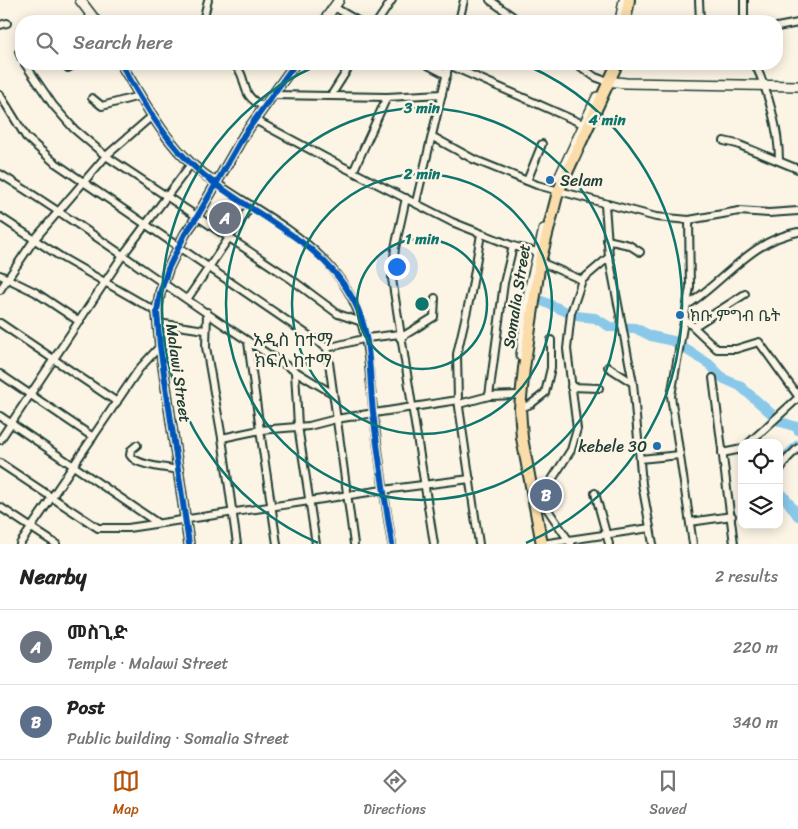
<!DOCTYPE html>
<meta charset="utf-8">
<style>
body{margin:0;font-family:Sriracha,"Noto Sans Ethiopic",sans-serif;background:#f6f6f6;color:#222}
.controls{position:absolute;right:15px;bottom:15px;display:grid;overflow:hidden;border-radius:10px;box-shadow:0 2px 12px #0003}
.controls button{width:45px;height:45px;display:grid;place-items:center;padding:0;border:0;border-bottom:1px solid #e0e0e0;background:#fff;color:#222;font:25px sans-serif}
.you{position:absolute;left:396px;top:266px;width:18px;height:18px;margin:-12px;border:4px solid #fff;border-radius:50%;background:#1a73e8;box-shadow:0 0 0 8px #1a73e833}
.badge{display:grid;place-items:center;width:32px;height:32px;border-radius:50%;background:#b45309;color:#fff;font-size:16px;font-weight:700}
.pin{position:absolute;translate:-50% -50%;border:2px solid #fff;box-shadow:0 1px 5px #0006}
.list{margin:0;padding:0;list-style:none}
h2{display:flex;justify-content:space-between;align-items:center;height:65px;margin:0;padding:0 20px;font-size:21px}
h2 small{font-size:16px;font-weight:400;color:#767676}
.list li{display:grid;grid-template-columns:32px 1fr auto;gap:15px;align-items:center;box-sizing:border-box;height:75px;padding:0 20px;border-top:1px solid #e0e0e0}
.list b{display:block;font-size:19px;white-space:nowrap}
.list p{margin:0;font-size:16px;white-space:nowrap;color:#767676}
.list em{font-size:16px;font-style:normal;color:#767676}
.icon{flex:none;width:28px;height:28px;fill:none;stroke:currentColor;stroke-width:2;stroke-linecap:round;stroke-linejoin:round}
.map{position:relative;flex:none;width:798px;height:544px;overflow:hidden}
.search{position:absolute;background:#fff;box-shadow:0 2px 12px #0003;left:15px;right:15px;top:15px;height:55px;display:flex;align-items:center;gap:12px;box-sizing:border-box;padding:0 18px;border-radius:20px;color:#767676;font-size:19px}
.sheet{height:215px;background:#fff}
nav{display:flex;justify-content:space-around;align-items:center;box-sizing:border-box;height:70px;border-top:1px solid #e0e0e0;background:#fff;font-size:14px;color:#767676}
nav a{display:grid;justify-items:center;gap:2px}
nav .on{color:#b45309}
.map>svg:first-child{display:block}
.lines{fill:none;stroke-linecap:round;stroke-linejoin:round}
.river{stroke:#8ac8ea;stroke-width:10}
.street-casing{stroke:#1f3d34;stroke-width:10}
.secondary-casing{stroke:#1f3d34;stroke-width:12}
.primary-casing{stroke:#1f3d34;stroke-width:14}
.street{stroke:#fcf5e5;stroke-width:6}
.secondary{stroke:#fcf5e5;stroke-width:9}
.primary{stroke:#fbddab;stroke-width:10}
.cycleway-casing{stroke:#fcf5e5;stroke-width:9}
.cycleway{stroke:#0057b8;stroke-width:6}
.ring{fill:none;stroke:#0f766e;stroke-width:2.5}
.poi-dot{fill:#1f6fb2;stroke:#fcf5e5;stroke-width:2}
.labels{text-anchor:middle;stroke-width:5;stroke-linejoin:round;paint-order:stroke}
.poi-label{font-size:16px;fill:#1f3d34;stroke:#fcf5e5;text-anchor:start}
.street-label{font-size:16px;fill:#1f3d34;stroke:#fcf5e5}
.neighbourhood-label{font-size:18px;fill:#1f3d34;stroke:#fcf5e5}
.centre{fill:#0f766e;stroke:#fcf5e5;stroke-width:2.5}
.ring-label{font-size:15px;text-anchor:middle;font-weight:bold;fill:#0f766e;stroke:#fcf5e5;stroke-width:5;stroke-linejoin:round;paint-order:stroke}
</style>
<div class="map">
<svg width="798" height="544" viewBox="0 0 798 544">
<rect width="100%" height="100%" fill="#fcf5e5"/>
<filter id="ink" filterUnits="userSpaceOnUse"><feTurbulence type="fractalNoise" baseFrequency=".02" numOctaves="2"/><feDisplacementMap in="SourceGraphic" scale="10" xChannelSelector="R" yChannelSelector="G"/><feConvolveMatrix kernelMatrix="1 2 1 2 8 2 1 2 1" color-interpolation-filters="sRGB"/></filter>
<g filter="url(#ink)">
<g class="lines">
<g class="river">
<polyline points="542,301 576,316 595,318 610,327 635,328 651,336 673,341 709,364 724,379 740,386 781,422 797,427 798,430"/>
<polyline points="779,457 787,456 798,445"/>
<polyline points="779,495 783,495 798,516"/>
</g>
<g class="street-casing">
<g id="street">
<polyline points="490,0 519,21"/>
<polyline points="699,0 700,21"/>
<polyline points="744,0 744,21"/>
<polyline points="334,7 358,21"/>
<polyline points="203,21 208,0"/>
<polyline points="378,21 392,0"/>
<polyline points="459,21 464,0"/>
<polyline points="0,25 7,23"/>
<polyline points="777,27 798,23"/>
<polyline points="21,50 19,52 21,57"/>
<polyline points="25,64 53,105 74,129 106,156 291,279 338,314 362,322"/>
<path d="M233,64C251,78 236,95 265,107"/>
<polyline points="426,64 447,75"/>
<polyline points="577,64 595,77 606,81"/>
<path d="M755,64C768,91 779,130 779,160"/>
<polyline points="449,65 583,124"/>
<polyline points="68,68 75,64"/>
<polyline points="332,94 351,64"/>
<polyline points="0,95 26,137 54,162 327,348 367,338 400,334"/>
<polyline points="273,95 387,97 442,94"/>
<polyline points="92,98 102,106 139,96"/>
<polyline points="255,120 324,157 452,222 513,246 537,252"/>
<polyline points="433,137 473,159 537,185 656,217 689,220 739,211 769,213 798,211"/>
<polyline points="724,141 737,144 798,169"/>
<polyline points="353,172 387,97"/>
<path d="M0,174C113,243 217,327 332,393"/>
<polyline points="527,181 542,144"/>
<path d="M215,182C251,207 293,228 323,259C372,309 366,352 374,417C379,459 385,502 392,544"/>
<polyline points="406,198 395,248 392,279 434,544"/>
<polyline points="416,202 449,64"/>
<polyline points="605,205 609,257 633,383 642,484 653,544"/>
<polyline points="0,217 61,257 157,312"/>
<polyline points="689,220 690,287 671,396 693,544"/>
<polyline points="607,240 629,245 640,252"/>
<polyline points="538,261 582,280"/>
<polyline points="0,275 35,292 80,322"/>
<polyline points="0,290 34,240 106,156 152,116"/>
<polyline points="188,298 250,207"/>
<path d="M689,304C725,280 752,240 798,232"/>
<polyline points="207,312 206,347 222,438 237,544"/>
<polyline points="685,319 717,349 736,349 759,342 798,396"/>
<polyline points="0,323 117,402"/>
<polyline points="158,323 205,330"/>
<polyline points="695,326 745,294"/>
<polyline points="400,338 434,317 435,298"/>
<polyline points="327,348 354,544"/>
<polyline points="608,367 633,383"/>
<polyline points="295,372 298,426 316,544"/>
<polyline points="0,374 93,437"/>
<polyline points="713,378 734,544"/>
<polyline points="571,387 599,388"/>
<polyline points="489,396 504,283 513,246"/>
<polyline points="458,400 457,354 471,293 481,234"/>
<polyline points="459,404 489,396 517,395"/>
<polyline points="519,409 531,404 545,393 551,368 551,340"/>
<polyline points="0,416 156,522"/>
<polyline points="222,438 260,430 248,342"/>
<polyline points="0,440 123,255 191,164"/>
<polyline points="749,443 798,398"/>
<path d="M137,445L131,450L130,455C136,466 168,468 180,470"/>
<polyline points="722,453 742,449"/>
<polyline points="640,459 680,455"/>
<polyline points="0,463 98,528 128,528 383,490 470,479"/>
<polyline points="779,471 787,459 798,448"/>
<polyline points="595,493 609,544"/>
<polyline points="0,507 56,544"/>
<polyline points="690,522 732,516"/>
<polyline points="20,544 139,369 160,346"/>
<polyline points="277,544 260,430 309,426 336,419 458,400 479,544"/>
<polyline points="542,544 650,528"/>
<polyline points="571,544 546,507 542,495 571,450 577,429 567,349 571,313 582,280 609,257"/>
</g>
</g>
<g class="secondary-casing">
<g id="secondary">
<polyline points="80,0 96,21"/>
<polyline points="324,21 339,0"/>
<polyline points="620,21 624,0"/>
<path d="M121,64C147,107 171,155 215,182"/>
<polyline points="606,81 626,83 798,86"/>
<polyline points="559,178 597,97"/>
<polyline points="521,356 529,291 544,229"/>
<polyline points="189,544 160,346 157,312 160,293 168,269 185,234 197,217 244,135 295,64"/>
</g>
</g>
<g class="primary-casing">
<g id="primary">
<polyline points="625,21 629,0"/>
<polyline points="542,544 522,438 520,408 524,368 540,262 558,192 617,64"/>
</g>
</g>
<use href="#street" class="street"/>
<use href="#secondary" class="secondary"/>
<use href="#primary" class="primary"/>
<g class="cycleway-casing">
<g id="cycleway">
<path d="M121,64C144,102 164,141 199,171C250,215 321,238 354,301C372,334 369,376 373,412C378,456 385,500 392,544"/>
<polyline points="189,544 160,346 157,312 160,293 168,269 185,234 197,217 244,135 295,64"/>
</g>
</g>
<use href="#cycleway" class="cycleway"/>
</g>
</g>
<g class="ring">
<circle cx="422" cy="304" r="65"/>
<circle cx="422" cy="304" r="130"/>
<circle cx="422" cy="304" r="196"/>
<path d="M318 543A261 261 0 0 1 318 65M526 65A261 261 0 0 1 526 543"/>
</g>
<g class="poi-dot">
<circle cx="550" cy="180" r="5"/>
<circle cx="680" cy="315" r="5"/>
<circle cx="657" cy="446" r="5"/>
</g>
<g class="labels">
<g class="poi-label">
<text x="560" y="186">Selam</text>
<text x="690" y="321">ክቡ ምግብ ቤት</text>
<text x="647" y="452" text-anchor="end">kebele 30</text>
</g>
<g class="street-label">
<text transform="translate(516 296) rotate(-81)" y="6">Somalia Street</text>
<text transform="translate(179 373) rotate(82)" y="6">Malawi Street</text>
</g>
<g class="neighbourhood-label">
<text x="293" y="346">አዲስ ከተማ<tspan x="293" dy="21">ክፍለ ከተማ</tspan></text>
</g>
</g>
<circle cx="422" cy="304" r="8" class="centre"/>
<g class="ring-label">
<text x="422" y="113">3 min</text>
<text x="607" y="125">4 min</text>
<text x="422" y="179">2 min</text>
<text x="422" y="244">1 min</text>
</g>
</svg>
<div class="controls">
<button><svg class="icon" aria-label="locate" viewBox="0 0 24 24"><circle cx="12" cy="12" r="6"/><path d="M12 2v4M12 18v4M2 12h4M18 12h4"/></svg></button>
<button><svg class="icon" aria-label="layers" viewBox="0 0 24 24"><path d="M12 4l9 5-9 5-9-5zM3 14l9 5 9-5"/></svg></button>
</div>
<div class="you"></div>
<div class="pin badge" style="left:225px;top:218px;background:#6b7280">A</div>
<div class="pin badge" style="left:546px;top:495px;background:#5c6f8a">B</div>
<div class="search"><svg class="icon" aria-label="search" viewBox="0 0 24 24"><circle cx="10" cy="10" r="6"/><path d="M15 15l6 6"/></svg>Search here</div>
</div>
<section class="sheet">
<h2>Nearby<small>2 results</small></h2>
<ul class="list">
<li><span class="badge" style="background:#6b7280">A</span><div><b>መስጊድ</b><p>Temple · Malawi Street</p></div><em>220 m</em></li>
<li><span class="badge" style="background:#5c6f8a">B</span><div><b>Post</b><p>Public building · Somalia Street</p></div><em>340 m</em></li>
</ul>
</section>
<nav>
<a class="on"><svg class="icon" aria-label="map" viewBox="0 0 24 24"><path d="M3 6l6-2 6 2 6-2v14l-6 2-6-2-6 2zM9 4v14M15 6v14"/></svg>Map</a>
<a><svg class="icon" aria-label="directions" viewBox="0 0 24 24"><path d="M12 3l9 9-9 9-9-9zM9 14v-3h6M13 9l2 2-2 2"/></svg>Directions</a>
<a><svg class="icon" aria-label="saved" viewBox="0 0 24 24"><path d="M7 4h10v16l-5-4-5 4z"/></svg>Saved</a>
</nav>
